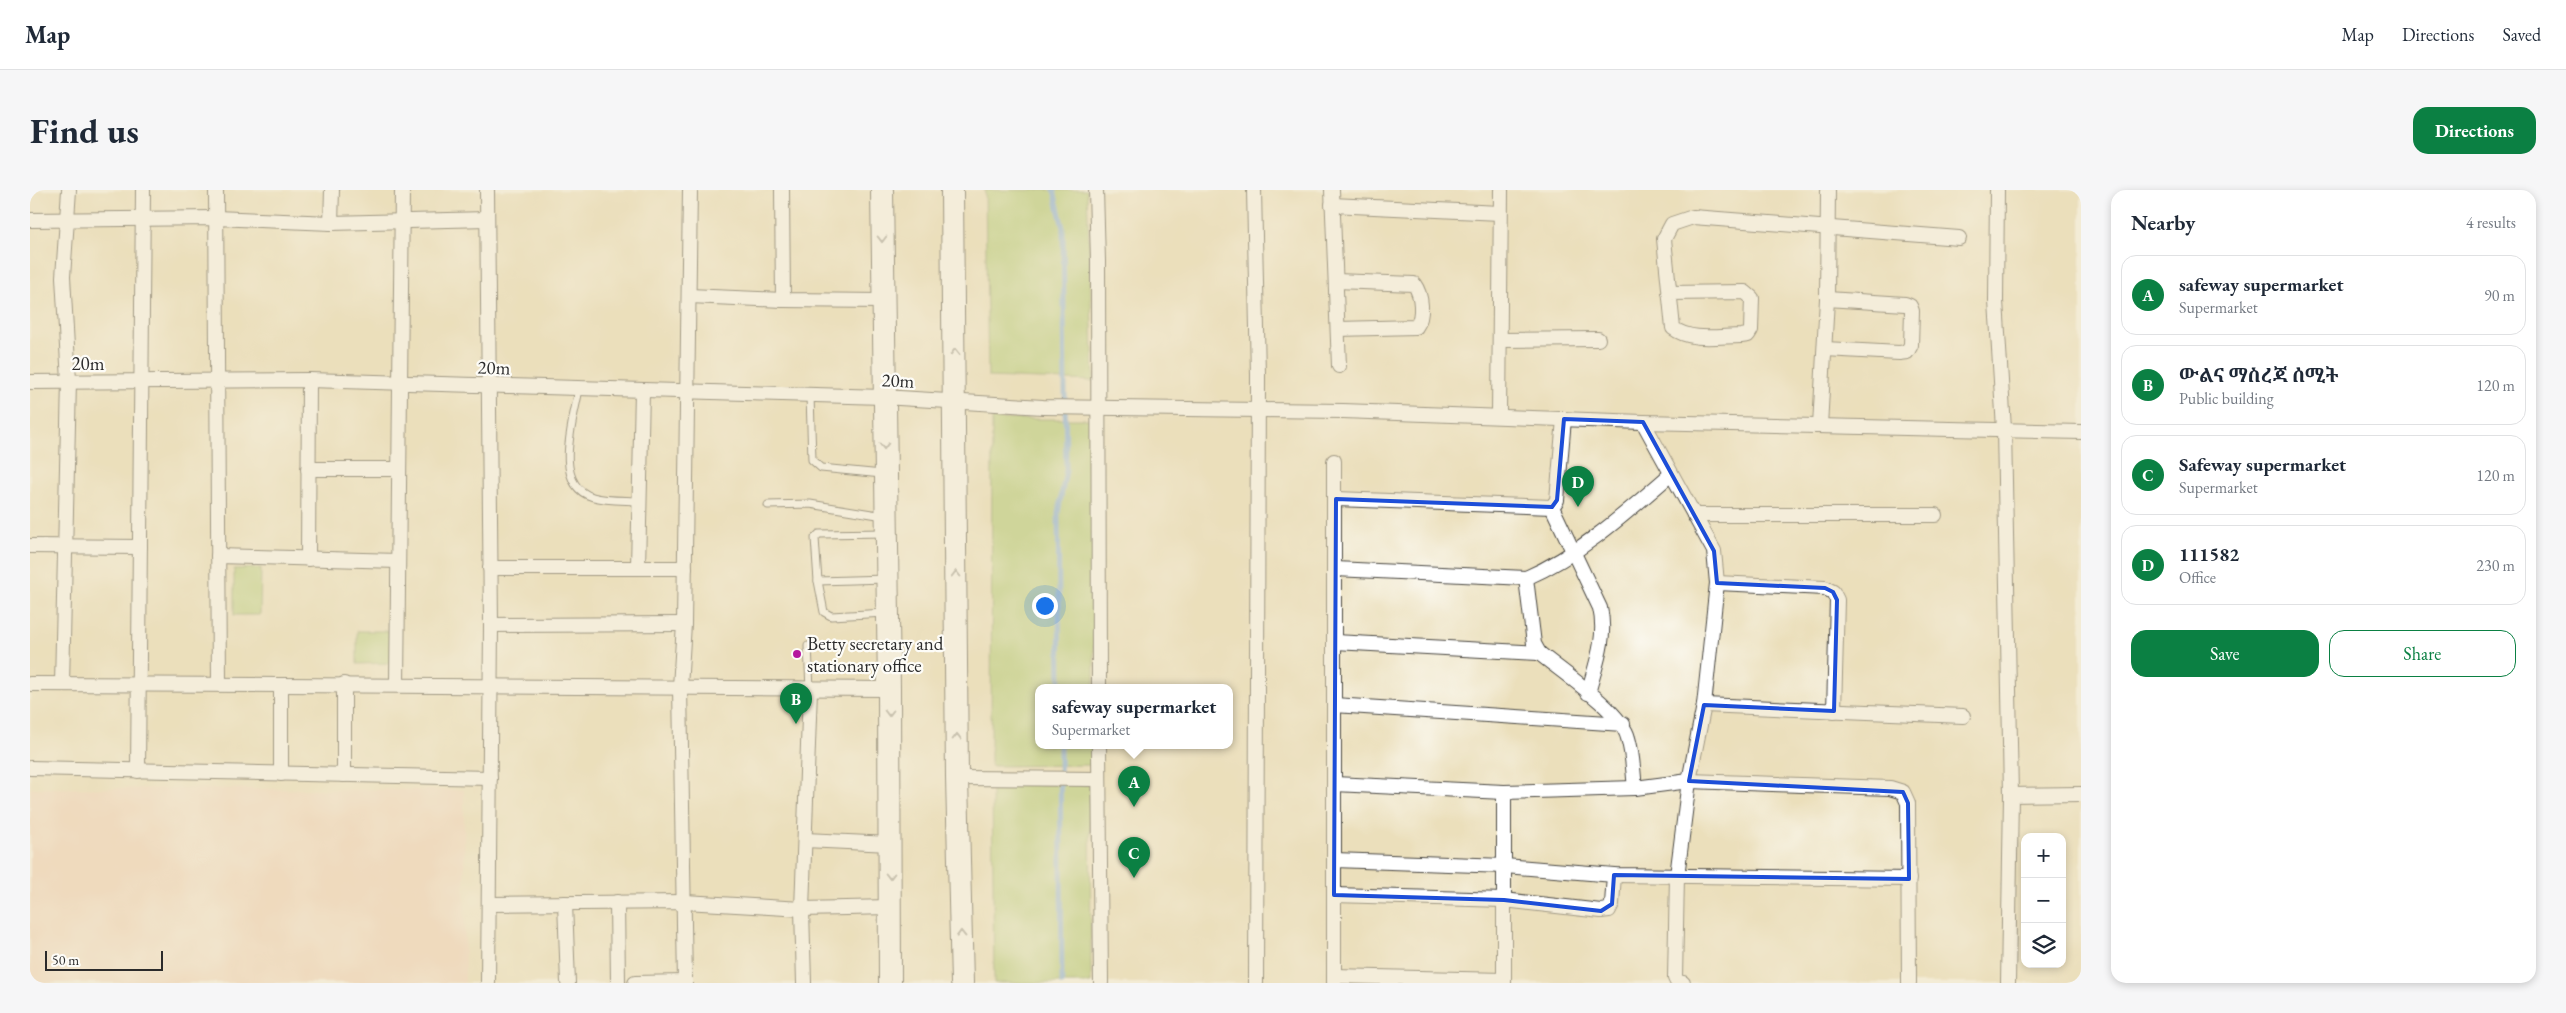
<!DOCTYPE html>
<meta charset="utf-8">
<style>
body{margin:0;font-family:"EB Garamond","Noto Serif Ethiopic",serif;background:#f6f6f7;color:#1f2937}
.controls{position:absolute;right:15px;bottom:15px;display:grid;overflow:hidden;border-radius:10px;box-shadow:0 2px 8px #0003}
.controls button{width:45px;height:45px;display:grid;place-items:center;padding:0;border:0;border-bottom:1px solid #e0e1e3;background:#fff;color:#1f2937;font:25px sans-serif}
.scale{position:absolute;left:15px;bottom:12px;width:118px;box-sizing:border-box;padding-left:5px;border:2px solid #2b2b2b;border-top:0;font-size:14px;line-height:18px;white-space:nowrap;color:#2b2b2b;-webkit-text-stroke:4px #fdfcf7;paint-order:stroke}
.you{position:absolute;left:1014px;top:415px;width:18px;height:18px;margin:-12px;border:4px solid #fff;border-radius:50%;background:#1a73e8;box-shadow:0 0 0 8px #1a73e833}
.badge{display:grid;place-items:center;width:32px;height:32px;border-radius:50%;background:#0b8043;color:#fff;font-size:16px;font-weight:700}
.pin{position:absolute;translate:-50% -41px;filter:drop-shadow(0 1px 2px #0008)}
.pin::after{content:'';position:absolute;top:26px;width:18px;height:15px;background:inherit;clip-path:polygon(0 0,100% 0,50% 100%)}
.popup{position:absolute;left:1005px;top:494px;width:198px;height:65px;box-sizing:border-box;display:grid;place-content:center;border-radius:10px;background:#fff;filter:drop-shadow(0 1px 4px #0005);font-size:16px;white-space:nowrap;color:#747a83}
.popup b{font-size:19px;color:#1f2937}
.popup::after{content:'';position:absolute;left:50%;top:100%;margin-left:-10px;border:10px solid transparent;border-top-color:#fff}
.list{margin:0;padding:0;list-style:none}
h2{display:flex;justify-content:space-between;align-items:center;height:65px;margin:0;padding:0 20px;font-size:21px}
h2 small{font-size:16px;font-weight:400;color:#747a83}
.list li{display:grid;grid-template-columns:32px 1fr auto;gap:15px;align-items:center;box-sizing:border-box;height:80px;margin:0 10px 10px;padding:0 10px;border:1px solid #e0e1e3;border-radius:15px}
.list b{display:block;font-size:19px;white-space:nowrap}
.list p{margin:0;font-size:16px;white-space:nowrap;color:#747a83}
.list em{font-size:16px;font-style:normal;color:#747a83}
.actions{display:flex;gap:10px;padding:15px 20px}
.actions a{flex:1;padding:11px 0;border:1px solid #0b8043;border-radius:15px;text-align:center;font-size:18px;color:#0b8043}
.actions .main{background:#0b8043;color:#fff}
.icon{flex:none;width:28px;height:28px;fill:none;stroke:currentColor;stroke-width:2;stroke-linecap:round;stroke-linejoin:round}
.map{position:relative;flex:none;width:2051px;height:793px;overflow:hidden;border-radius:15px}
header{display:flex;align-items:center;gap:30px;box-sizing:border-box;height:70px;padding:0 25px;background:#fff;border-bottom:1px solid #e0e1e3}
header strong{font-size:24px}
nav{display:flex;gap:28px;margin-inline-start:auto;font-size:18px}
.intro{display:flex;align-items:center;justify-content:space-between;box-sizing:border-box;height:120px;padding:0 30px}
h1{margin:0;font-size:35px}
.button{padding:12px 22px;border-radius:15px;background:#0b8043;color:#fff;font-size:18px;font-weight:700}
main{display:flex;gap:30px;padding:0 30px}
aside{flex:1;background:#fff;border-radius:15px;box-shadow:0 2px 8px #0003}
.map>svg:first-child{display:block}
.built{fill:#f3d4bf}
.green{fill:#aecb72;stroke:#6c7b4e}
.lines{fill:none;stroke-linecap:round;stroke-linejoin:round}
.stream{stroke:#76a7e1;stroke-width:5}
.lane-casing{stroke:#484641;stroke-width:9}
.street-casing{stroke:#484641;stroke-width:16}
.primary-casing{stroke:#484641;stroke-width:24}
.lane{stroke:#fff;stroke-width:7}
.street{stroke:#fff;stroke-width:14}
.primary{stroke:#fff;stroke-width:22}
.oneway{stroke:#a0a0a0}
.marked{fill:none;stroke:#1d4ed8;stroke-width:4;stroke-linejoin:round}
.poi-dot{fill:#b5179e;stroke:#fdfcf7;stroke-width:2}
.labels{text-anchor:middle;stroke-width:4.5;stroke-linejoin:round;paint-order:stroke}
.street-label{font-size:19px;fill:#2b2b2b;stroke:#fdfcf7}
.poi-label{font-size:19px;fill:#2b2b2b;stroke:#fdfcf7;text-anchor:start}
</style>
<header>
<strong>Map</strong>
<nav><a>Map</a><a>Directions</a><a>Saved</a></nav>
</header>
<div class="intro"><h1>Find us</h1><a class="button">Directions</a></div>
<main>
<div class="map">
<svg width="2051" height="793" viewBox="0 0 2051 793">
<rect width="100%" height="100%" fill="#fdfcf7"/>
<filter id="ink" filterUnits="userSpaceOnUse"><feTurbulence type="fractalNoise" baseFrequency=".02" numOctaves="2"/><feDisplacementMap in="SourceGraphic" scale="10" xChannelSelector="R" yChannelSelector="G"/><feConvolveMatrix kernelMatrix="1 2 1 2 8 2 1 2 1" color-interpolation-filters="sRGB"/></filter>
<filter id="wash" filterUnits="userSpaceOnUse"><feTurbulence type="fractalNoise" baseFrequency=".0096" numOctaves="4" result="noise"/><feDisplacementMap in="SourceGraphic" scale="20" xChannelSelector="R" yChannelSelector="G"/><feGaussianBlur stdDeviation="1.12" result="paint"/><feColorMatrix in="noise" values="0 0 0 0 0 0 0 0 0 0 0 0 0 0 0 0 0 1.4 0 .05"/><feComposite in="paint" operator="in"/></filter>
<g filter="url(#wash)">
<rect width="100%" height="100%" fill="#ebdfbb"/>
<polygon class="built" points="0,598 434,600 435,793 0,793"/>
<g class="green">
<polygon points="955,0 1057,0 1064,191 958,187"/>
<polygon points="962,229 1064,229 1064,498 1009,498 1009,556 1064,556 1064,575 961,576"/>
<polygon points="231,378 230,425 204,425 204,379"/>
<polygon points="327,441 364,441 364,473 327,474"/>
<polygon points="962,594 1060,595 1061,793 964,793"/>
</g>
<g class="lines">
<g class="stream">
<polyline points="1024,0 1033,38 1036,280 1028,323 1030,498"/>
<polyline points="1030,556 1032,793"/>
</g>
</g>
</g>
<g filter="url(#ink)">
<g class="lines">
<g class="lane-casing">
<g id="lane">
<path d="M549,199C544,229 521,295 563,307C577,311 595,310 610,311"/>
<polyline points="780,205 782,270 791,278 852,284"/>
<polyline points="738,315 780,314 854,326"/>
<polyline points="855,343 789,344 785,348 788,391 794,422 801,426 856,423"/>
<polyline points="788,391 856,389"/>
<polyline points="778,456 780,499"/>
</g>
</g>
<g class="street-casing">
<g id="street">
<polyline points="186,0 189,494"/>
<polyline points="457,0 461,435 458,793"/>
<polyline points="752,0 753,110"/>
<polyline points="1066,0 1068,71 1069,498"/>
<polyline points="1224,0 1228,185 1226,793"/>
<polyline points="1302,0 1309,176"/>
<polyline points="1967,0 1966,111 1974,239 1981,605 1978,793"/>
<polyline points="1302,15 1470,23"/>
<polyline points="0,30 186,28 301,33 457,29"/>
<polyline points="301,33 302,0"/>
<path d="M1306,91L1384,94C1392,105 1394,126 1386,137L1308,139"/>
<path d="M1639,103L1715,102L1722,108L1721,140L1718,145L1711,146C1689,146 1661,152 1643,138L1634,49L1642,34L1663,27L1929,48"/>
<polyline points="659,106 753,110 853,111"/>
<polyline points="1470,150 1568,149"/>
<polyline points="1795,159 1869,163 1877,162 1881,155 1882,121 1880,116 1875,114 1797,109"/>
<polyline points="0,192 279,190 853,207 1013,217 1313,221 1613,232 2051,242"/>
<polyline points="1469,226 1471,0"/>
<polyline points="1613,232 1684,361 1687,393 1674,515 1659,591 1647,686 1645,788 1647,792 1653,793"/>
<polyline points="1790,236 1797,109 1798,0"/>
<polyline points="1304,271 1304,793"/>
<polyline points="278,279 369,279"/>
<polyline points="1306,309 1522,317 1527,310 1534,229"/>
<path d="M1522,317L1570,418C1577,447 1566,474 1558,503"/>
<polyline points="1664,325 1905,325"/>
<polyline points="0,356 110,357"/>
<polyline points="188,366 368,371"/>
<polyline points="278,369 279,190"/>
<polyline points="608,377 612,201"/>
<polyline points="460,378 655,378"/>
<path d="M1305,379L1496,388C1551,364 1596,323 1641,284"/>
<path d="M1496,388L1504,454L1509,463C1531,481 1592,522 1598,548C1603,564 1603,582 1605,598"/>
<polyline points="1687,393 1795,398 1803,402 1807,410 1804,521"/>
<polyline points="461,435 654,434"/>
<polyline points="1305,452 1509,463"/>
<polyline points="0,494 251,495 251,584"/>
<polyline points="32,494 39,191 33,87 39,0"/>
<polyline points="314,494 314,585"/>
<polyline points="251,495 859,499"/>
<polyline points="367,495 372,0"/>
<polyline points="1304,515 1593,534"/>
<polyline points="1674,515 1933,526"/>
<polyline points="1069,556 1071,793"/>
<polyline points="0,578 460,588"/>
<polyline points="108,581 113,0"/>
<polyline points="927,588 1069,589"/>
<polyline points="1304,594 1474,602"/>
<polyline points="1981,605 2051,604"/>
<polyline points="775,650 860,654"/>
<polyline points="1304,670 1475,676 1584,685 1879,689"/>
<polyline points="1304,705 1474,710 1571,721 1579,720 1582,714 1584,685"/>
<polyline points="587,712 588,793"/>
<polyline points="535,713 538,793"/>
<polyline points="459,714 655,712 772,719 860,717"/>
<polyline points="1304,786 1474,790"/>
<polyline points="605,793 655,792"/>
<polyline points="655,793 650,497 654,434 660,0"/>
<polyline points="774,793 772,719 780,500"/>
<polyline points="1474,793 1474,602 1605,598 1659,591 1860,598 1873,602 1878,613 1879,793"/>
</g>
</g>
<g class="primary-casing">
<g id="primary">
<polyline points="852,0 859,499 860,793"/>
<polyline points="922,0 927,588 932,793"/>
</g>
</g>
<use href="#lane" class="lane"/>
<use href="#street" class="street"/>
<use href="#primary" class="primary"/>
</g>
<defs><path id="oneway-chevron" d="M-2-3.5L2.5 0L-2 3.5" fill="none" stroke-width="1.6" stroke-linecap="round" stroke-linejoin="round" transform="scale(1.25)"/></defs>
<g class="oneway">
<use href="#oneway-chevron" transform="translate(852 49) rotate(90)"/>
<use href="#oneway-chevron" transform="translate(925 162) rotate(-91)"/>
<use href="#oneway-chevron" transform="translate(854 256) rotate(89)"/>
<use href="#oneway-chevron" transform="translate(926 384) rotate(-90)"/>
<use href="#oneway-chevron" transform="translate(859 523) rotate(90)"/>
<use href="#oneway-chevron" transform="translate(927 547) rotate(-90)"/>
<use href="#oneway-chevron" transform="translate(860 686) rotate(90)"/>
<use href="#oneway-chevron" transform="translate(931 744) rotate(-91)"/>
</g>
</g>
<path d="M0 0H2051V793H0ZM1534,229L1613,232L1684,361L1687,393L1795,398L1803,402L1807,410L1804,521L1674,515L1659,591L1873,602L1878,613L1879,689L1584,685L1582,714L1571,721L1474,710L1304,705L1306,309L1522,317L1527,310Z" fill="#ebdfbb" fill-opacity=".55" fill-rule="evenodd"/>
<path class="marked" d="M1534,229L1613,232L1684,361L1687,393L1795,398L1803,402L1807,410L1804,521L1674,515L1659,591L1873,602L1878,613L1879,689L1584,685L1582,714L1571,721L1474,710L1304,705L1306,309L1522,317L1527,310Z"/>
<circle class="poi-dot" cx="767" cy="464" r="5"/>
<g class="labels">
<g class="street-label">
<text x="58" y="180">20m</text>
<text transform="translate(464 177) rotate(2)" y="7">20m</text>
<text transform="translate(868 190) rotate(3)" y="7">20m</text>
</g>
<g class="poi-label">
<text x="777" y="460">Betty secretary and<tspan x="777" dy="22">stationary office</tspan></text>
</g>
</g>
</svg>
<div class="controls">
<button>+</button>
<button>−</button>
<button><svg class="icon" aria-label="layers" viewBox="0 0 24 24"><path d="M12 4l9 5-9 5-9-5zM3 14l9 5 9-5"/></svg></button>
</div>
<div class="scale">50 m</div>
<div class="you"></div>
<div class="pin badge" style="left:1104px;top:617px">A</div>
<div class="popup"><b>safeway supermarket</b>Supermarket</div>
<div class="pin badge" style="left:766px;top:534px">B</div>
<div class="pin badge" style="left:1104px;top:688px">C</div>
<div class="pin badge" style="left:1548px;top:317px">D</div>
</div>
<aside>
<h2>Nearby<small>4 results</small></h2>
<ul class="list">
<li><span class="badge">A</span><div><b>safeway supermarket</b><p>Supermarket</p></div><em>90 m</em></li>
<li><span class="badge">B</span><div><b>ውልና ማስረጃ ሰሚት</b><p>Public building</p></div><em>120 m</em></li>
<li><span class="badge">C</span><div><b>Safeway supermarket</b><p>Supermarket</p></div><em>120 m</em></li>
<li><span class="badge">D</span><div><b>111582</b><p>Office</p></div><em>230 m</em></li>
</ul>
<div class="actions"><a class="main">Save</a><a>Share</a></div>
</aside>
</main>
